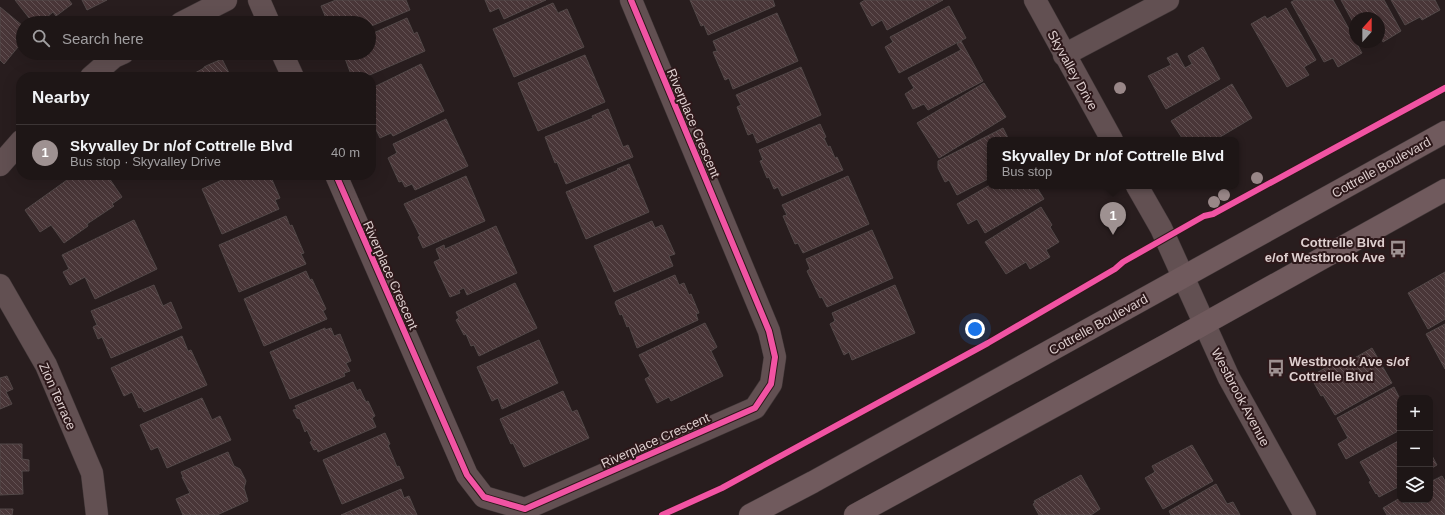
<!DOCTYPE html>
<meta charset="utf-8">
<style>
body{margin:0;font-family:Arial,sans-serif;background:#2b2323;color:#f1f3f6}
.controls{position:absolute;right:12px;bottom:12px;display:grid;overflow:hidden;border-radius:8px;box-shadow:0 4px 16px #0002}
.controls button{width:36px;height:36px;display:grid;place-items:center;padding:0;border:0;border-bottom:1px solid #3c3535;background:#1e1616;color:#f1f3f6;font:20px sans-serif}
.compass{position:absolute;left:1349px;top:12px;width:36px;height:36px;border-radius:50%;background:#1e1616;box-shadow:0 4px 16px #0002;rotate:21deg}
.you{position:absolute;left:975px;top:329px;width:14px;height:14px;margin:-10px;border:3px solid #fff;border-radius:50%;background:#1a73e8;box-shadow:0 0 0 6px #1a73e833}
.badge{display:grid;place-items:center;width:26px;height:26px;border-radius:50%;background:#9e9191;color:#fff;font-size:13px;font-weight:700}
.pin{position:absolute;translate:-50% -33px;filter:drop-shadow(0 1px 2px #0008)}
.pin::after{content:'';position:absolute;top:21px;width:14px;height:12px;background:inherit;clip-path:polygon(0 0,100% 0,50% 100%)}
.popup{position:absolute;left:987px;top:137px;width:252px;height:52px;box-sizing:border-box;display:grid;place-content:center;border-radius:8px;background:#1e1616;filter:drop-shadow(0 1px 3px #0005);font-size:13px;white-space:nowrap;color:#a19fa1}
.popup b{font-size:15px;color:#f1f3f6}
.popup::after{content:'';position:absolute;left:50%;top:100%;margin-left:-8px;border:8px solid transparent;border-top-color:#1e1616}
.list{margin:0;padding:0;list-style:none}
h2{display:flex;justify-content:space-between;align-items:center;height:52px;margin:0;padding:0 16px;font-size:17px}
h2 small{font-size:13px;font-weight:400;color:#a19fa1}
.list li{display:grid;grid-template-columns:26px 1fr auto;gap:12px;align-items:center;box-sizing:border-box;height:56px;padding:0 16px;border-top:1px solid #3c3535}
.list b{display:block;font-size:15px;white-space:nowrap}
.list p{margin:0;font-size:13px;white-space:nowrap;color:#a19fa1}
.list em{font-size:13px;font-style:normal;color:#a19fa1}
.icon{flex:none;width:22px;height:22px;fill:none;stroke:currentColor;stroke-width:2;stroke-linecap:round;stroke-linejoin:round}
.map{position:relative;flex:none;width:1445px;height:515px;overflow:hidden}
.search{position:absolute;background:#1e1616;box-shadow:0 4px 16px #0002;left:16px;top:16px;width:360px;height:44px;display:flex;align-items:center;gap:10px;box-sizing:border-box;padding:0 14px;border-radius:22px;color:#a19fa1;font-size:15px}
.panel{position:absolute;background:#1e1616;box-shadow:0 4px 16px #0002;left:16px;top:72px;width:360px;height:108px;border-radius:16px}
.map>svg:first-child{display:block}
.building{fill:url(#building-back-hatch);stroke:#524848}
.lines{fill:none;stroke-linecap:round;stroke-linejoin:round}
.street-casing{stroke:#413738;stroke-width:23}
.secondary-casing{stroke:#413738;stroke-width:23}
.street{stroke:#625052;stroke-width:22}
.secondary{stroke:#705a5d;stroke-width:22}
.cycleway-casing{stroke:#2d181a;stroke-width:8}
.cycleway{stroke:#f153a3;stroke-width:6}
.tree{fill:#998788}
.labels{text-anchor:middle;stroke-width:4;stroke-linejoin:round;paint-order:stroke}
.street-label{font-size:13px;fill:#decfcf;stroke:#2d181a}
.poi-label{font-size:13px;font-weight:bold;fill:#decfcf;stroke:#2d181a;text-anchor:end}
</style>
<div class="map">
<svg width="1445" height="515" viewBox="0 0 1445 515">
<defs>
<pattern id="building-back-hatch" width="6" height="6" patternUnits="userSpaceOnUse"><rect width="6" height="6" fill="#493638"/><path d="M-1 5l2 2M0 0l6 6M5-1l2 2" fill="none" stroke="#635254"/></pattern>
</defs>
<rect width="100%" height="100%" fill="#281d1e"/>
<g class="building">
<polygon points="15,0 69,0 72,4 56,16 53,12 40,23 33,23"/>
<polygon points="82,0 107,0 87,10"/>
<polygon points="336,0 406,0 410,10 369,27 369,23 331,23 330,22 328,23 321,6"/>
<polygon points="485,0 546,0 504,19 499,8 490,12"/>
<polygon points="690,0 773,0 775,6 708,35 704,25 701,26"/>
<polygon points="865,0 943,0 887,30 882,20 872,26 860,3"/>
<polygon points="1295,0 1333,0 1355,40 1355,42 1356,42 1362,53 1338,67 1333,58 1324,62 1291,2"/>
<polygon points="1341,0 1384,0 1401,31 1383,42 1381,38 1379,39 1379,18 1355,18 1355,26"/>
<polygon points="1391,0 1435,0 1440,10 1422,20 1420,17 1405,25"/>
<polygon points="553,3 558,13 567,9 584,47 514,77 493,29"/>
<polygon points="949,6 966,38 899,73 885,47 893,42 890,37"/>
<polygon points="0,7 23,26 23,48 22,50 18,47 4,64 0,60"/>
<polygon points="1286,8 1316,60 1304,67 1309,75 1287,87 1251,24 1265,16 1267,19"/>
<polygon points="777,13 798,61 733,89 729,78 725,80 713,52 717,51 713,41"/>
<polygon points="407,18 414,34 417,32 425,51 365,77 352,77 343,53 369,53 369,35"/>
<polygon points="961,41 983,81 928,110 924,104 913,109 905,94 914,88 908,78 961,50 957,44"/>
<polygon points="1364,42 1374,42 1367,46"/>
<polygon points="1203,47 1220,79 1166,109 1148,76 1171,65 1167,58 1177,53 1185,68 1192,64 1188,56"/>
<polygon points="585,55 605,102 538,131 518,83"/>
<polygon points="222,59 231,77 191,77 196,75 195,73 204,68 204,67 208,65"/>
<polygon points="421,64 444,111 393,136 391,133 380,138 371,119 371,85 373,84 374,87"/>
<polygon points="801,67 821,115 757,143 753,133 748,135 737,107 741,105 736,95"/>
<polygon points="984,83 1006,117 939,158 917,123"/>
<polygon points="1232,84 1252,118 1215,140 1178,140 1182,138 1171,121"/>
<polygon points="608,109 623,147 628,145 633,157 566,184 557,162 555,163 545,137 593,118 592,116"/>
<polygon points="446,119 468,166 415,190 412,184 405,187 402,181 399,182 388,158 397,153 393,144"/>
<polygon points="820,124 826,137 824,138 828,147 830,146 835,158 837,157 843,170 782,196 778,187 774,189 769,177 767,178 760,161 763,160 759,150"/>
<polygon points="1003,128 1009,140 990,140 990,178 957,195 949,180 945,182 938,168 938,161"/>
<polygon points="629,164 649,212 586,239 566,192 618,170 617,169"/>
<polygon points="74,175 107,175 122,197 112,204 114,206 87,224 88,226 64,243 51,225 40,232 25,210"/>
<polygon points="195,175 211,175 200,179 199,176 196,178"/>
<polygon points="233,175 270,175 280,198 275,200 279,209 222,234 202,189"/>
<polygon points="466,176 485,221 423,248 418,237 420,236 404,204"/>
<polygon points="848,176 869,224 803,253 798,243 795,244 783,216 787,215 782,205"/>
<polygon points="990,185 990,186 1036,186 1044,199 985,233 977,219 968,224 957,204"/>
<polygon points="1041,207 1052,225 1050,227 1059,242 1046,250 1050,257 1030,269 1026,262 1006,274 985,242"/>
<polygon points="286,216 290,226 292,225 304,253 301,254 306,264 239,292 219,245"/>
<polygon points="134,220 157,269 95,299 85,277 70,285 63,272 69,269 62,255"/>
<polygon points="652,221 655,228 662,225 675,254 669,256 673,266 614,292 594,246"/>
<polygon points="496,226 517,273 467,295 464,288 459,290 460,293 450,297 434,262 440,259 436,249 444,245 445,249"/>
<polygon points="872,230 893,278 827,307 822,297 820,298 807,271 810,269 806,259"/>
<polygon points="306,271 310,280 312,279 326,309 323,311 327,319 264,346 244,299"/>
<polygon points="1445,272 1445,319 1428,329 1408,293"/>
<polygon points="675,275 679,285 684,283 689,295 691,294 699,313 696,314 698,320 637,348 629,326 627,327 622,314 620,315 615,303 616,301"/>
<polygon points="515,283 537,328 479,356 474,345 471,346 466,334 464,335 456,320 459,318 456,312"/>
<polygon points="154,285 163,306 171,302 182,328 111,358 102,337 98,339 93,327 97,325 91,311"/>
<polygon points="895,285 915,333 852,360 849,352 844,355 830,324 835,321 832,313"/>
<polygon points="705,323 717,347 711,351 723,376 671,401 669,397 657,403 645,379 650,376 639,355"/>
<polygon points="1445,324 1445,369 1426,334"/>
<polygon points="325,328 325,330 331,328 334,336 340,334 351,361 346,363 350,371 344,373 345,376 290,399 270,352"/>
<polygon points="182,336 188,351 191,350 207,385 144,412 141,407 139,408 132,392 124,396 111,368"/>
<polygon points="539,340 558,383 502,409 498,398 492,401 477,367"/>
<polygon points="1372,348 1392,383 1335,415 1323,395 1321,396 1313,381 1315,379 1313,375 1334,363 1337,368"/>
<polygon points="7,376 13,389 6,392 12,404 0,409 0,378"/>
<polygon points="353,382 357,391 360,389 366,402 368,401 375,416 372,418 376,427 318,452 317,449 314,450 310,442 312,441 307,430 305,432 300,419 297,418 293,410 297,409 295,406"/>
<polygon points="1394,387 1400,399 1400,430 1346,459 1338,444 1348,438 1337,418"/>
<polygon points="563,391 572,412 577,410 589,438 524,467 513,443 511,444 500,419"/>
<polygon points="202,398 212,420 220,416 231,440 167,468 158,447 151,450 140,425"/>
<polygon points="385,433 390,444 388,445 397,467 399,466 404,478 342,504 323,460"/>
<polygon points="1400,440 1400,486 1379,497 1377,493 1376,494 1369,482 1371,481 1360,462"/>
<polygon points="0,444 22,444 22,459 29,460 29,471 22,471 23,494 0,495"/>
<polygon points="1192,445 1213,481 1163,509 1145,478 1155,472 1152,466"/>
<polygon points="228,452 234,466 240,469 246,481 244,488 248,501 217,515 183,515 176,499 190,493 182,477 183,477 181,472"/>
<polygon points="1430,452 1437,465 1430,469"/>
<polygon points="1081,475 1100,509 1091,515 1039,515 1033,504 1035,503 1034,501"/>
<polygon points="1442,476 1445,481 1445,515 1387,515 1383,508 1400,498 1400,500 1430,500 1430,482"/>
<polygon points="1216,484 1227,504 1233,502 1240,515 1171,515 1169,511"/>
<polygon points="401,489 404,498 409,496 417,515 341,515"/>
<polygon points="0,509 13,509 12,515 0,515"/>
</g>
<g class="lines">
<g class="street-casing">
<g id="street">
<polyline points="259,0 269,23"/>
<polyline points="1035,0 1112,140"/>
<polyline points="181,23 226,0"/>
<polyline points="282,53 293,77"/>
<polyline points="1064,55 1168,0"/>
<polyline points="91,77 114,57 123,53"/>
<polyline points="0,165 21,141"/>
<polyline points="336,175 467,475 484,497 525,509 755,408 771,384 775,357 769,331 631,0"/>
<polyline points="1137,186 1161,228 1229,378 1305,515"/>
<polyline points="0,285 46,365 92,473 97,515"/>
</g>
</g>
<g class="secondary-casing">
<g id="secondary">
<polyline points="750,515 813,482 1445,132"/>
<polyline points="855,515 1168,344 1445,190"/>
</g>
</g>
<use href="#street" class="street"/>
<use href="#secondary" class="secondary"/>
<g class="cycleway-casing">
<g id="cycleway">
<polyline points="336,175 467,475 484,497 525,509 755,408 771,384 775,357 769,331 631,0"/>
<polyline points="662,515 722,488 988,343 1115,269 1123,262 1204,216 1213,214 1445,88"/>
</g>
</g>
<use href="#cycleway" class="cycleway"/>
</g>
<g class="tree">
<circle cx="1120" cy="88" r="6"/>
<circle cx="1257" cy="178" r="6"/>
<circle cx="1224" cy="195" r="6"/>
<circle cx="1214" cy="202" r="6"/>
</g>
<defs>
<g id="bus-bare" transform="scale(1.38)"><path d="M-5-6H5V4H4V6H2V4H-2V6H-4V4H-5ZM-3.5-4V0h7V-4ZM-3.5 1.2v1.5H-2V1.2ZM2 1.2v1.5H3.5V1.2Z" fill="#9e9191" stroke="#2d181a" stroke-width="2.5" paint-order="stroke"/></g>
</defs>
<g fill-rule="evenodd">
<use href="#bus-bare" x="1398" y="249"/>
<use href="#bus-bare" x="1276" y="368"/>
</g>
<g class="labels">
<g class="street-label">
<text transform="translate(1073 70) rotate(61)" y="5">Skyvalley Drive</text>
<text transform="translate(694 123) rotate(67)" y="5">Riverplace Crescent</text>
<text transform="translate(1381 167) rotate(-29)" y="5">Cottrelle Boulevard</text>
<text transform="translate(391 275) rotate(66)" y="5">Riverplace Crescent</text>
<text transform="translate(1098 324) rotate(-29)" y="5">Cottrelle Boulevard</text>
<text transform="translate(58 396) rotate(66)" y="5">Zion Terrace</text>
<text transform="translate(1241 397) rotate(62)" y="5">Westbrook Avenue</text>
<text transform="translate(655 440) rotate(-24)" y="5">Riverplace Crescent</text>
</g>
<g class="poi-label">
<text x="1385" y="247">Cottrelle Blvd<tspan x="1385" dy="15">e/of Westbrook Ave</tspan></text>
<text x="1289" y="366" text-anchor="start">Westbrook Ave s/of<tspan x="1289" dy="15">Cottrelle Blvd</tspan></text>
</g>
</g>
</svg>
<div class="controls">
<button>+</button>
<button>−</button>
<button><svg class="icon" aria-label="layers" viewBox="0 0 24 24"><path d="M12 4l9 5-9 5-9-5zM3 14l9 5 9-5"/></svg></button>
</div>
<svg class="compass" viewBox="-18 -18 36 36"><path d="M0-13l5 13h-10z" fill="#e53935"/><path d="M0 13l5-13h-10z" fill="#a19fa1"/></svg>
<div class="you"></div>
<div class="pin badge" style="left:1113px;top:235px">1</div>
<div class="popup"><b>Skyvalley Dr n/of Cottrelle Blvd</b>Bus stop</div>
<div class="search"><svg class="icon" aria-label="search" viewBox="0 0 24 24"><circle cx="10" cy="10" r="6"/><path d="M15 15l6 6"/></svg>Search here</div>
<section class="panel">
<h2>Nearby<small></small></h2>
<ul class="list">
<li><span class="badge">1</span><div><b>Skyvalley Dr n/of Cottrelle Blvd</b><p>Bus stop · Skyvalley Drive</p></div><em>40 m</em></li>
</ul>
</section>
</div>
